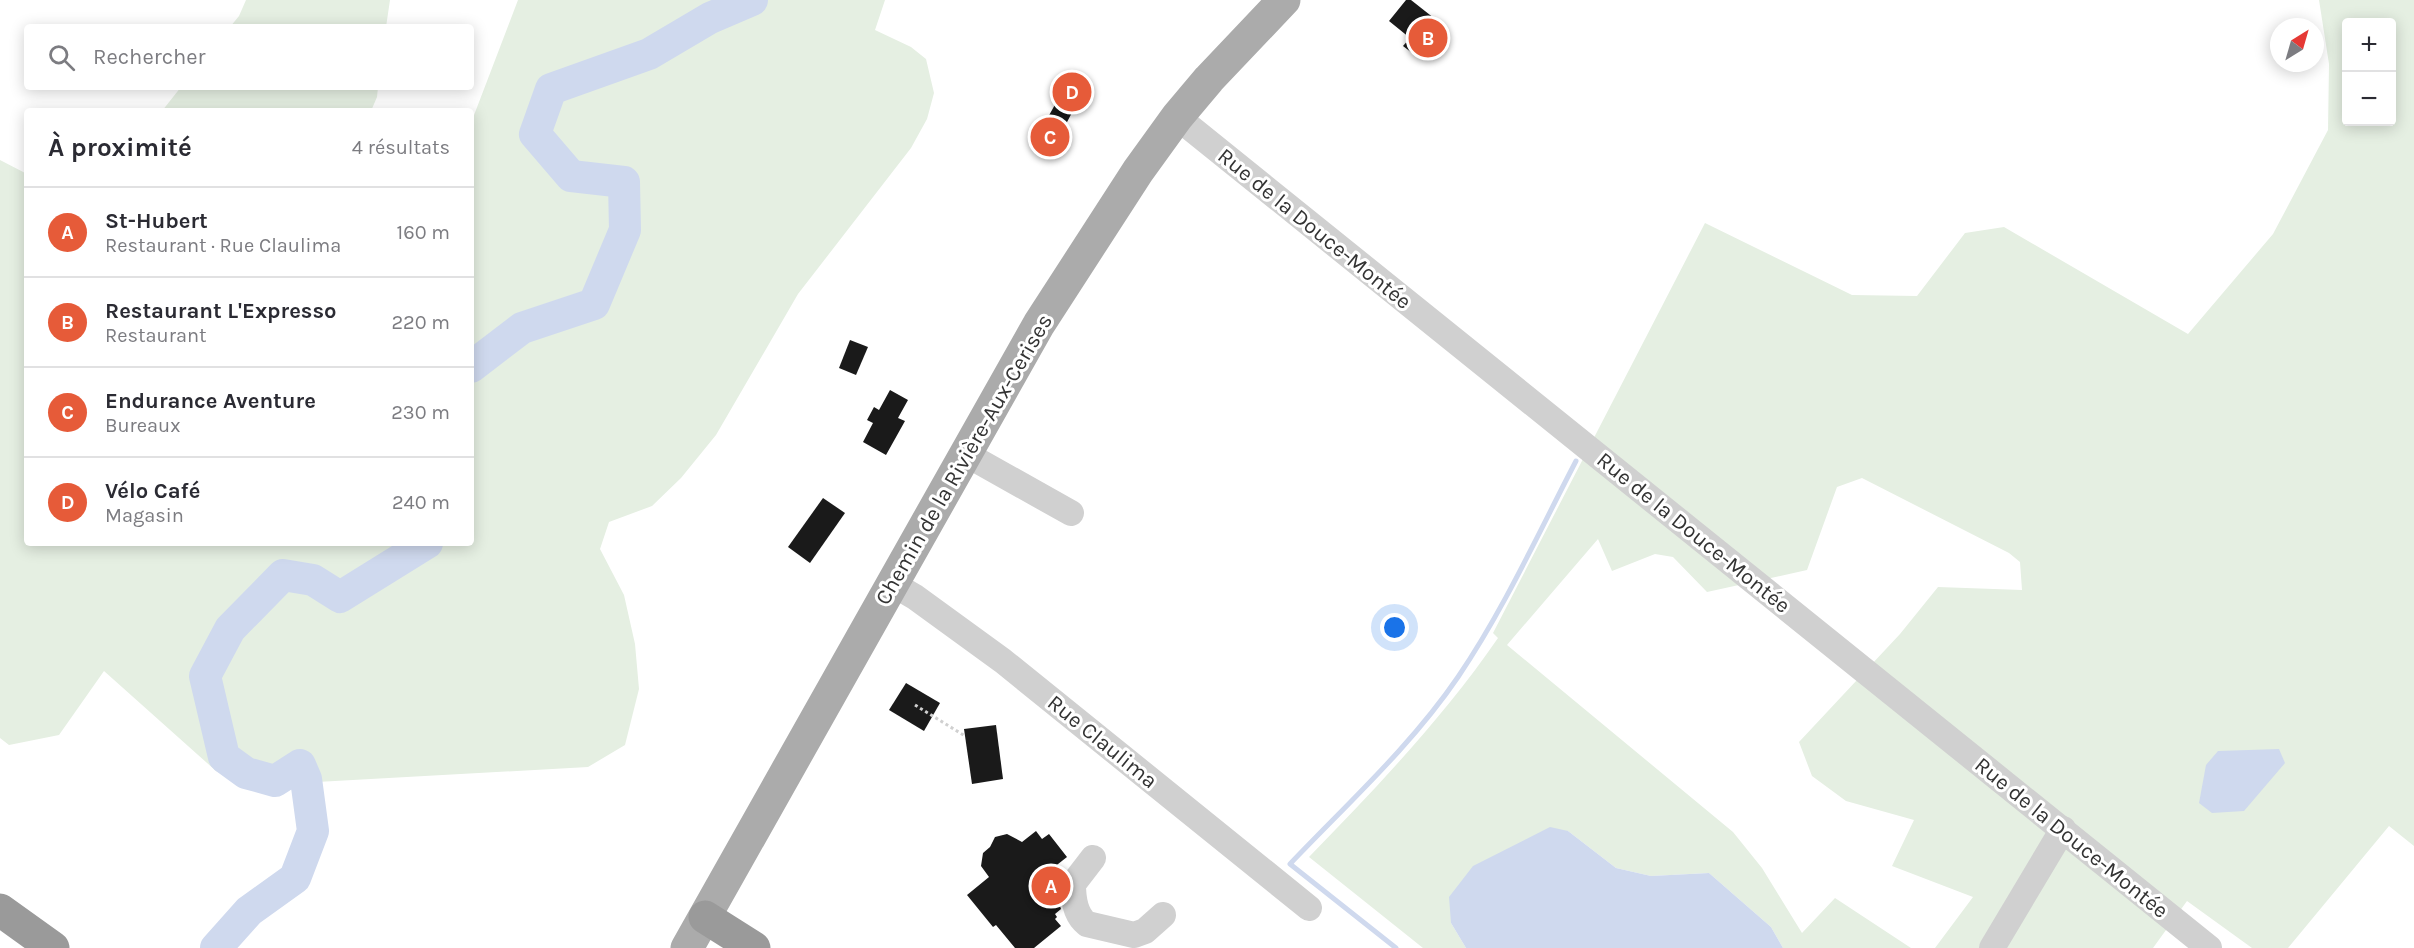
<!DOCTYPE html>
<html lang="fr">
<meta charset="utf-8">
<style>
body{margin:0;font-family:Karla,sans-serif;background:#f7f7f7;color:#2b2b33}
.controls{position:absolute;right:18px;top:18px;display:grid;overflow:hidden;border-radius:6px;box-shadow:0 3px 15px #0003}
.controls button{width:54px;height:54px;display:grid;place-items:center;padding:0;border:0;border-bottom:2px solid #e1e1e2;background:#fff;color:#2b2b33;font:30px sans-serif}
.compass{position:absolute;left:2270px;top:18px;width:54px;height:54px;border-radius:50%;background:#fff;box-shadow:0 3px 15px #0003;rotate:37deg}
.you{position:absolute;left:1395px;top:628px;width:21px;height:21px;margin:-15px;border:4px solid #fff;border-radius:50%;background:#1a73e8;box-shadow:0 0 0 9px #1a73e833}
.badge{display:grid;place-items:center;width:39px;height:39px;border-radius:50%;background:#e65b39;color:#fff;font-size:20px;font-weight:700}
.pin{position:absolute;translate:-50% -50%;border:3px solid #fff;box-shadow:0 2px 6px #0006}
.list{margin:0;padding:0;list-style:none}
h2{display:flex;justify-content:space-between;align-items:center;height:78px;margin:0;padding:0 24px;font-size:26px}
h2 small{font-size:20px;font-weight:400;color:#7c7c81}
.list li{display:grid;grid-template-columns:39px 1fr auto;gap:18px;align-items:center;box-sizing:border-box;height:90px;padding:0 24px;border-top:2px solid #e1e1e2}
.list b{display:block;font-size:22px;white-space:nowrap}
.list p{margin:0;font-size:20px;white-space:nowrap;color:#7c7c81}
.list em{font-size:20px;font-style:normal;color:#7c7c81}
.icon{flex:none;width:33px;height:33px;fill:none;stroke:currentColor;stroke-width:2;stroke-linecap:round;stroke-linejoin:round}
.map{position:relative;flex:none;width:2414px;height:948px;overflow:hidden}
.search{position:absolute;background:#fff;box-shadow:0 3px 15px #0003;left:24px;top:24px;width:450px;height:66px;display:flex;align-items:center;gap:15px;box-sizing:border-box;padding:0 21px;border-radius:6px;color:#7c7c81;font-size:22px}
.panel{position:absolute;background:#fff;box-shadow:0 3px 15px #0003;left:24px;top:108px;width:450px;height:438px;border-radius:6px}
.map>svg:first-child{display:block}
.green{fill:#e5efe2;fill-rule:evenodd}
.water{fill:#cfd9ee}
.lines{fill:none;stroke-linecap:round;stroke-linejoin:round}
.stream{stroke:#cfd9ee;stroke-width:5}
.river{stroke:#cfd9ee;stroke-width:32}
.building{fill:#1a1a1a}
.path{stroke:#d0d0d0;stroke-width:3;stroke-dasharray:3 3;stroke-linecap:butt}
.minor{stroke:#d0d0d0;stroke-width:26}
.major{stroke:#ababab;stroke-width:33}
.highway{stroke:#9a9a9a;stroke-width:33}
.labels{text-anchor:middle;stroke-width:6;stroke-linejoin:round;paint-order:stroke}
.street-label{font-size:22px;fill:#333;stroke:#fff}
</style>
<div class="map">
<svg width="2414" height="948" viewBox="0 0 2414 948">
<rect width="100%" height="100%" fill="#fff"/>
<g class="green">
<polygon points="246,0 390,0 386,27 230,27 239,16"/>
<polygon points="518,0 885,0 875,30 911,47 926,59 934,93 927,119 911,148 798,294 716,435 681,478 652,506 609,522 600,549 624,595 635,644 639,689 625,745 588,767 243,786 216,771 104,671 59,735 9,745 0,738 0,160 27,174 27,543 471,543 471,123"/>
<path d="M2319,0H2414V846L2389,826L2288,948H2252L2187,901L2153,948H1935L1973,897L1892,866L1914,820L1846,801L1812,776L1799,742L1900,634L1938,587L2022,590L2020,562L2009,553L1862,478L1837,487L1807,570L1707,592L1673,557L1655,554L1612,571L1598,539L1507,645L1733,832L1762,868L1802,933L1835,898L1911,948H1783L1771,927L1709,873L1651,876L1616,868L1568,831L1451,923L1466,948H1423L1309,857C1376,788 1443,718 1498,638L1493,633L1705,223L1852,295L1917,296L1965,233L2004,227L2188,334L2273,234L2328,130L2329,64ZM2346,22H2392V122H2346Z"/>
<polygon points="181,87 378,87 377,97 371,111 162,111"/>
</g>
<g class="water">
<polygon points="2279,749 2285,763 2244,811 2212,813 2199,803 2206,765 2218,751"/>
<polygon points="1550,827 1568,831 1616,868 1651,876 1709,873 1771,927 1783,948 1466,948 1451,923 1449,897 1473,866"/>
</g>
<g class="lines">
<path class="stream" d="M1396,948L1290,864C1347,804 1411,746 1458,677C1504,609 1538,534 1576,461"/>
<g class="river">
<polyline points="471,367 522,328 594,304 625,230 624,182 571,176 535,134 551,89 649,54 710,18 752,0"/>
<polyline points="216,948 249,911 295,878 313,831 306,779 300,765 275,781 246,773 224,757 205,676 230,629 283,575 313,580 340,597 427,543"/>
</g>
</g>
<g class="building">
<polygon points="1406,0 1411,0 1444,26 1420,59 1403,46 1410,38 1389,21"/>
<polygon points="1067,76 1086,86 1066,124 1069,126 1057,148 1037,137 1062,92 1059,90"/>
<polygon points="850,340 868,347 856,375 839,368"/>
<polygon points="890,390 908,400 898,418 905,421 886,455 863,442 873,423 867,420 874,407 879,410"/>
<polygon points="823,498 845,513 810,563 788,547"/>
<polygon points="906,683 940,703 924,731 889,710"/>
<polygon points="996,725 1003,779 972,784 964,729"/>
<polygon points="1036,831 1042,839 1049,834 1067,857 1053,868 1060,877 1058,892 1056,894 1061,909 1055,914 1057,917 1055,919 1061,926 1034,948 1015,948 996,925 993,927 967,895 989,877 981,866 983,853 990,847 995,837 1007,834 1022,842"/>
</g>
<g class="lines">
<polyline class="path" points="915,705 965,736"/>
<g class="minor">
<polyline points="1177,117 2209,948"/>
<polyline points="964,453 1071,513"/>
<polyline points="891,583 915,597 1003,661 1309,908"/>
<path d="M1093,858L1073,884C1073,899 1075,915 1087,924L1134,935L1145,931L1163,915"/>
<polyline points="1992,948 2063,829"/>
</g>
<polyline class="major" points="687,948 1039,324 1138,171 1177,117 1209,79 1284,0"/>
<g class="highway">
<polyline points="0,910 53,948"/>
<polyline points="705,917 754,948"/>
</g>
</g>
<g class="labels">
<g class="street-label">
<text transform="translate(1315 228) rotate(39)" y="8">Rue de la Douce-Montée</text>
<text transform="translate(963 459) rotate(-60)" y="8">Chemin de la Rivière-Aux-Cerises</text>
<text transform="translate(1694 532) rotate(39)" y="8">Rue de la Douce-Montée</text>
<text transform="translate(1103 741) rotate(39)" y="8">Rue Claulima</text>
<text transform="translate(2072 837) rotate(39)" y="8">Rue de la Douce-Montée</text>
</g>
</g>
</svg>
<div class="controls">
<button>+</button>
<button>−</button>
</div>
<svg class="compass" viewBox="-18 -18 36 36"><path d="M0-13l5 13h-10z" fill="#e53935"/><path d="M0 13l5-13h-10z" fill="#7c7c81"/></svg>
<div class="you"></div>
<div class="pin badge" style="left:1051px;top:886px">A</div>
<div class="pin badge" style="left:1428px;top:38px">B</div>
<div class="pin badge" style="left:1050px;top:137px">C</div>
<div class="pin badge" style="left:1072px;top:92px">D</div>
<div class="search"><svg class="icon" aria-label="search" viewBox="0 0 24 24"><circle cx="10" cy="10" r="6"/><path d="M15 15l6 6"/></svg>Rechercher</div>
<section class="panel">
<h2>À proximité<small>4 résultats</small></h2>
<ul class="list">
<li><span class="badge">A</span><div><b>St-Hubert</b><p>Restaurant · Rue Claulima</p></div><em>160 m</em></li>
<li><span class="badge">B</span><div><b>Restaurant L'Expresso</b><p>Restaurant</p></div><em>220 m</em></li>
<li><span class="badge">C</span><div><b>Endurance Aventure</b><p>Bureaux</p></div><em>230 m</em></li>
<li><span class="badge">D</span><div><b>Vélo Café</b><p>Magasin</p></div><em>240 m</em></li>
</ul>
</section>
</div>
